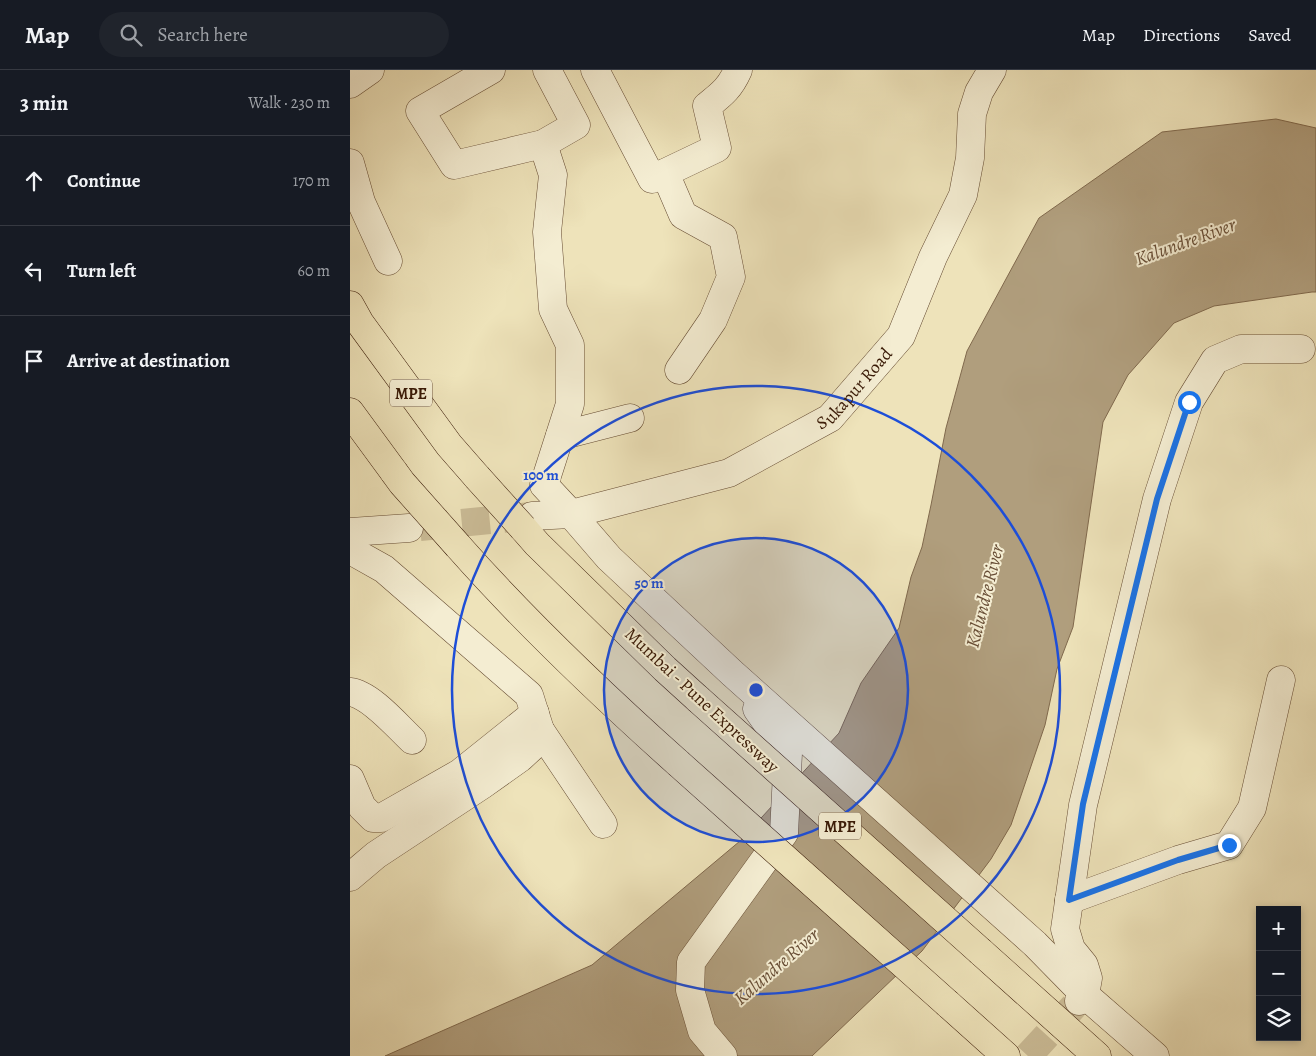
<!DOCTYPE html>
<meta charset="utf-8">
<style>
body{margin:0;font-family:Alegreya,serif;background:#20242c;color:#f1f3f6}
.controls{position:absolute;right:15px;bottom:15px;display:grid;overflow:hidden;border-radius:0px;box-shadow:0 2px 8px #0003}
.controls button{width:45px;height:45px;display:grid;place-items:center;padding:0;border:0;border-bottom:1px solid #363941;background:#171b24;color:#f1f3f6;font:25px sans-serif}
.stop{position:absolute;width:15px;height:15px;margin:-11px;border:4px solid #1a73e8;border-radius:50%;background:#fff}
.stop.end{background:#1a73e8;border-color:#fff;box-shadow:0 1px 5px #0008}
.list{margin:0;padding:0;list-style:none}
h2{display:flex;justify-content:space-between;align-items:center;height:65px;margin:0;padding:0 20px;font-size:21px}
h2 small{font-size:16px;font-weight:400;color:#9ea1a6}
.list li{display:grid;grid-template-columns:32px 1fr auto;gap:15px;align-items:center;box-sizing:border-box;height:90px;padding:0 20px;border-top:1px solid #363941}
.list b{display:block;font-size:19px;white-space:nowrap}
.list em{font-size:16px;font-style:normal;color:#9ea1a6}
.icon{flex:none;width:28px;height:28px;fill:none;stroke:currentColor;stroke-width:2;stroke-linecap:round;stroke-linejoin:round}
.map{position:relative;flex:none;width:966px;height:986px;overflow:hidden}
header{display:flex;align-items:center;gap:30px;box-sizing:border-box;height:70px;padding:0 25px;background:#171b24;border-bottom:1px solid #363941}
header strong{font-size:24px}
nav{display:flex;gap:28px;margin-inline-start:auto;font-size:18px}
.search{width:350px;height:45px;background:#20242c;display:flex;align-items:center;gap:12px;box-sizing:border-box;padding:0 18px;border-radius:28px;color:#9ea1a6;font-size:19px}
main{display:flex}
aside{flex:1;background:#171b24}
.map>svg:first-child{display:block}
.water{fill:#b09e7d;stroke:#80694d}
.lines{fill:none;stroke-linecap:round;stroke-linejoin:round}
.minor-tunnel{stroke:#cabb96;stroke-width:28;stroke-dasharray:28 14;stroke-linecap:butt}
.minor-casing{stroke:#664c33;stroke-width:29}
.highway-casing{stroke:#381906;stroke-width:29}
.minor{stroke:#f4edd2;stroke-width:28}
.highway{stroke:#eee3ba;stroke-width:28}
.highway-bridge-casing{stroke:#381906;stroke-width:29;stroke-linecap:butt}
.highway-bridge{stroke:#eee3ba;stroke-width:28}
.route{stroke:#1a73e8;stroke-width:6}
.ring{fill:none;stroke:#1d4ed8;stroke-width:2.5}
.labels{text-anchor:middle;stroke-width:4;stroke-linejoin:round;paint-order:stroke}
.shield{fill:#f4edd2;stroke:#705943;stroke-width:1}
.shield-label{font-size:16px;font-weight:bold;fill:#381906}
.street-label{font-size:18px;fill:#381906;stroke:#f4edd2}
.water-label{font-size:19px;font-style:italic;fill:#684e36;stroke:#f4edd2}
.centre{fill:#1d4ed8;stroke:#f4edd2;stroke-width:2.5}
.ring-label{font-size:15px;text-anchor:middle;font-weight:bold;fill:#1d4ed8;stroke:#f4edd2;stroke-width:4;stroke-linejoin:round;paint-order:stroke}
</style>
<header>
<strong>Map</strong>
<div class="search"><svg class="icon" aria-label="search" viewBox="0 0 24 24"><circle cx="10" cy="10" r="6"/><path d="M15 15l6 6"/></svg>Search here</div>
<nav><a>Map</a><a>Directions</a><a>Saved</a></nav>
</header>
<main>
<aside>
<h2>3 min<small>Walk · 230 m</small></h2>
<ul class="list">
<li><svg class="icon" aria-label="ahead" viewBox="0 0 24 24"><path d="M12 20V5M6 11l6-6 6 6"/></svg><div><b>Continue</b></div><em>170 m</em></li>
<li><svg class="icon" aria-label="left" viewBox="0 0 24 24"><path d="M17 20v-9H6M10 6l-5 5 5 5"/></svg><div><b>Turn left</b></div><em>60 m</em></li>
<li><svg class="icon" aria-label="arrive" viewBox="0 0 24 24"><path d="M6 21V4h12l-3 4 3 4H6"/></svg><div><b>Arrive at destination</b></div></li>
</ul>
</aside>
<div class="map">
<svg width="966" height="986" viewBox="0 0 966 986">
<rect width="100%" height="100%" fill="#eee3ba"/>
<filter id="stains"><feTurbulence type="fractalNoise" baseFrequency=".004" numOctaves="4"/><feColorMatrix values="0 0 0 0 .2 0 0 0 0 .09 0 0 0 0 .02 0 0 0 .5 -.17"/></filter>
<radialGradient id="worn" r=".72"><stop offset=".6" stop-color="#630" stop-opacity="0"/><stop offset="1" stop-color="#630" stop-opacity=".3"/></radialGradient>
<polygon class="water" points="926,49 966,58 966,222 962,222 864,236 824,253 778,305 753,352 723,557 707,599 695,655 661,755 641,789 572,881 462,986 35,986 242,895 390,771 489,663 511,613 549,558 561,507 572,477 581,435 596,358 617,281 689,148 812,62"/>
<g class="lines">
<g class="minor-tunnel">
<polyline points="70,457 182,446"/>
<polyline points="678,986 724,936"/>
</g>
<g class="minor-casing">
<g id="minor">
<polyline points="141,0 70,41 104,95 193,74 226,55 197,0"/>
<path d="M245,0L302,109L367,78L357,36C372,24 380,18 388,0"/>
<polyline points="0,14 20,0"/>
<polyline points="193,74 203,105 197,162 203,239 220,275 220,334 194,415 221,444 259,488 382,603 685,874 735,925 805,986"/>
<polyline points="0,93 11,132 38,191"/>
<polyline points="315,103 333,145 373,167 381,207 363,250 329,300"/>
<polyline points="210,366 280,348"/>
<path id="s1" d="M182,446L221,444L379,403L480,348L551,266L583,187L613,125L620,88L622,44L629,22L642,0"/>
<polyline points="0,462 59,458"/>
<polyline points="0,480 34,499 179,625 190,660 183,676 170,688 132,715 26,785 0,807"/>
<path d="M0,622C20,624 47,656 62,670"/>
<polyline points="190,660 253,754"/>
<polyline points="0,709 12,737 23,748 31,748 110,703 185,643"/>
<polyline points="719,830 828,790 879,775 902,738 931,610"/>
<polyline points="729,931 735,925 738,908 734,895 721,879 715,859 733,735 807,429 839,332 865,290 891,279 951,279"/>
<polyline points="373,986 352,961 340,920 341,892 434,763 438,683 407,639"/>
</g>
</g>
<g class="highway-casing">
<g id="highway">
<polyline points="0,235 10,253 99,375 127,407"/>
<polyline points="0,342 44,402"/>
<polyline points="173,458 187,474 315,599 348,629"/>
<path d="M108,476C176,553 252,625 328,693"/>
<polyline points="631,882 747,986"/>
<polyline points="598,934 656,986"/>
</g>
</g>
<use href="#minor" class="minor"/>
<use href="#highway" class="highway"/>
<g class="highway-bridge-casing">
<g id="highway-bridge">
<polyline points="44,402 52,413 108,476"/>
<polyline points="127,407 173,458"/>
<polyline points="348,629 631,882"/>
<polyline points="328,693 598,934"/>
</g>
</g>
<use href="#highway-bridge" class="highway-bridge"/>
</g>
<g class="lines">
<polyline class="route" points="839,332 807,429 733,734 719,830 828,790 879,775"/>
</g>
<circle cx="406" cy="620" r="152" fill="#1d4ed8" fill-opacity=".12"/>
<g class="ring">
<circle cx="406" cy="620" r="152"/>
<circle cx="406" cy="620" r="304"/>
</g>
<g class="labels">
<g class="shield">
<rect x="40" y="309.5" width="42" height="27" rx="4"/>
<rect x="469" y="742.5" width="42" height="27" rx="4"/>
</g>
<g class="shield-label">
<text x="61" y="329">MPE</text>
<text x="490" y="762">MPE</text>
</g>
<g class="street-label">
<text dy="6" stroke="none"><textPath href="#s1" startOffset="355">Sukapur Road</textPath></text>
<text transform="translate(352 630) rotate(43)" y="6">Mumbai - Pune Expressway</text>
</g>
<g class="water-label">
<text transform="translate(835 171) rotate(-20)" y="7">Kalundre River</text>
<text transform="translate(634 526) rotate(-76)" y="7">Kalundre River</text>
<text transform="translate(426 896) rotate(-41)" y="7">Kalundre River</text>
</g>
</g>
<circle cx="406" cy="620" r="8" class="centre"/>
<g class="ring-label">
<text x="191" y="410">100 m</text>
<text x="299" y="518">50 m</text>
</g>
<rect width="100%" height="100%" filter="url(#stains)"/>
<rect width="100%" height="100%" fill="url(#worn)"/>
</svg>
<div class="controls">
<button>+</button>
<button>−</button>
<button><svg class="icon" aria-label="layers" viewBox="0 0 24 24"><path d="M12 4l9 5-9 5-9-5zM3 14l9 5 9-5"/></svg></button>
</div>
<div class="stop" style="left:839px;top:332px"></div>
<div class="stop end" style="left:879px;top:775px"></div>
</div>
</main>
